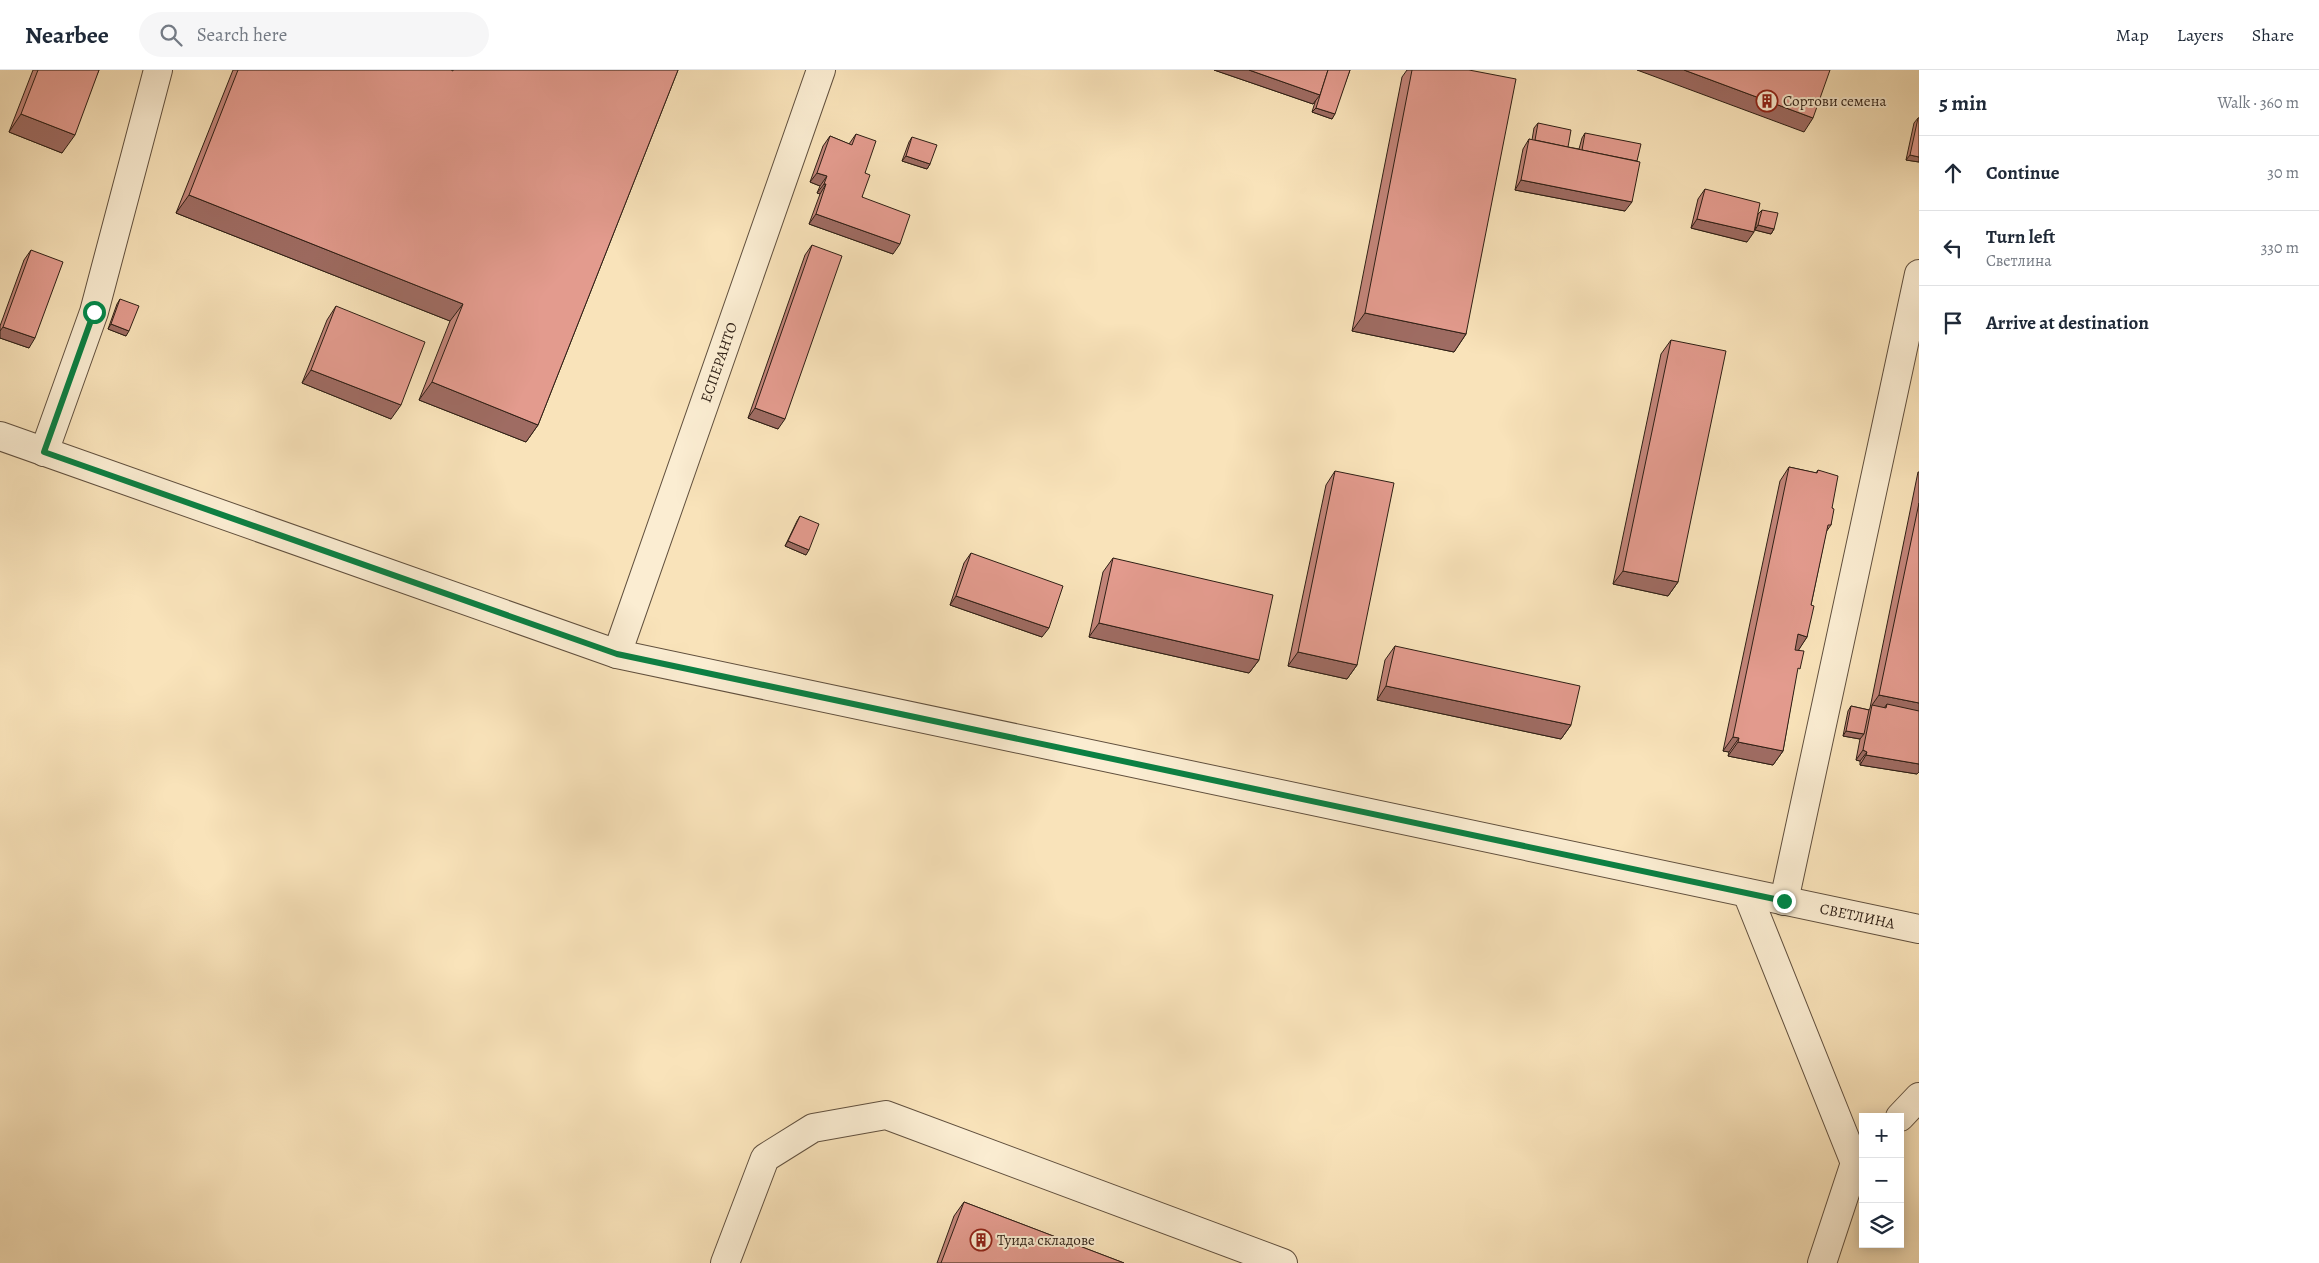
<!DOCTYPE html>
<meta charset="utf-8">
<style>
body{margin:0;font-family:Alegreya,serif;background:#f6f6f7;color:#1f2937}
.controls{position:absolute;right:15px;bottom:15px;display:grid;overflow:hidden;border-radius:0px;box-shadow:0 2px 12px #0003}
.controls button{width:45px;height:45px;display:grid;place-items:center;padding:0;border:0;border-bottom:1px solid #e0e1e3;background:#fff;color:#1f2937;font:25px sans-serif}
.stop{position:absolute;width:15px;height:15px;margin:-11px;border:4px solid #0b8043;border-radius:50%;background:#fff}
.stop.end{background:#0b8043;border-color:#fff;box-shadow:0 1px 5px #0008}
.list{margin:0;padding:0;list-style:none}
h2{display:flex;justify-content:space-between;align-items:center;height:65px;margin:0;padding:0 20px;font-size:21px}
h2 small{font-size:16px;font-weight:400;color:#747a83}
.list li{display:grid;grid-template-columns:32px 1fr auto;gap:15px;align-items:center;box-sizing:border-box;height:75px;padding:0 20px;border-top:1px solid #e0e1e3}
.list b{display:block;font-size:19px;white-space:nowrap}
.list p{margin:0;font-size:16px;white-space:nowrap;color:#747a83}
.list em{font-size:16px;font-style:normal;color:#747a83}
.icon{flex:none;width:28px;height:28px;fill:none;stroke:currentColor;stroke-width:2;stroke-linecap:round;stroke-linejoin:round}
.map{position:relative;flex:none;width:1919px;height:1193px;overflow:hidden}
header{display:flex;align-items:center;gap:30px;box-sizing:border-box;height:70px;padding:0 25px;background:#fff;border-bottom:1px solid #e0e1e3}
header strong{font-size:24px}
nav{display:flex;gap:28px;margin-inline-start:auto;font-size:18px}
.search{width:350px;height:45px;background:#f6f6f7;display:flex;align-items:center;gap:12px;box-sizing:border-box;padding:0 18px;border-radius:28px;color:#747a83;font-size:19px}
main{display:flex}
aside{flex:1;background:#fff}
.map>svg:first-child{display:block}
.lines{fill:none;stroke-linecap:round;stroke-linejoin:round}
.minor-casing{stroke:#61503e;stroke-width:30}
.minor{stroke:#fbedd2;stroke-width:28}
.wall{fill:#c3857a;stroke:#2e1f15}
.shaded-wall{fill:#9f6c63;stroke:#2e1f15}
.building{fill:#e39b8e;stroke:#2e1f15}
.route{stroke:#0b8043;stroke-width:6}
.labels{text-anchor:middle;stroke-width:4;stroke-linejoin:round;paint-order:stroke}
.poi-label{font-size:15px;fill:#2e1f15;stroke:#fbedd2;text-anchor:start}
.street-label{font-size:15px;fill:#2e1f15;stroke:#fbedd2}
</style>
<header>
<strong>Nearbee</strong>
<div class="search"><svg class="icon" aria-label="search" viewBox="0 0 24 24"><circle cx="10" cy="10" r="6"/><path d="M15 15l6 6"/></svg>Search here</div>
<nav><a>Map</a><a>Layers</a><a>Share</a></nav>
</header>
<main>
<div class="map">
<svg width="1919" height="1193" viewBox="0 0 1919 1193">
<rect width="100%" height="100%" fill="#f9e3ba"/>
<filter id="stains"><feTurbulence type="fractalNoise" baseFrequency=".004" numOctaves="4"/><feColorMatrix values="0 0 0 0 .2 0 0 0 0 .09 0 0 0 0 .02 0 0 0 .5 -.17"/></filter>
<radialGradient id="worn" r=".72"><stop offset=".6" stop-color="#630" stop-opacity="0"/><stop offset="1" stop-color="#630" stop-opacity=".3"/></radialGradient>
<g class="lines">
<g class="minor-casing">
<g id="minor">
<path id="s1" d="M0,366L617,584L1919,859"/>
<polyline points="44,382 94,242 158,0"/>
<path id="s2" d="M617,584L821,0"/>
<polyline points="1747,823 1855,1093 1822,1193"/>
<polyline points="1784,831 1919,204"/>
<polyline points="1900,1047 1919,1027"/>
<polyline points="725,1193 765,1088 813,1058 886,1045 1283,1193"/>
</g>
</g>
<use href="#minor" class="minor"/>
</g>
<g class="wall">
<polygon points="33,0 99,0 62,83 9,62"/>
<polygon points="233,0 678,0 538,355 526,372 419,330 450,251 176,143"/>
<polygon points="1214,0 1350,0 1332,49 1312,42 1316,29 1313,34"/>
<polygon points="1407,0 1469,0 1466,264 1454,282 1352,261 1402,7"/>
<polygon points="1918,48 1919,48 1919,92 1906,90 1914,53"/>
<polygon points="1538,53 1568,77 1579,79 1582,68 1585,63 1625,141 1515,120 1523,79 1529,69 1532,70 1534,58"/>
<polygon points="856,64 865,103 862,127 893,184 809,154 820,124 817,123 820,116 810,112 823,76 830,66 849,74"/>
<polygon points="912,67 930,94 927,99 902,91 909,72"/>
<polygon points="1705,119 1747,172 1691,158 1698,129"/>
<polygon points="1762,140 1774,159 1771,164 1755,160 1758,144"/>
<polygon points="812,175 778,359 748,348 805,185"/>
<polygon points="31,180 29,278 0,268 0,256 24,190"/>
<polygon points="120,229 126,266 108,259 117,234"/>
<polygon points="336,236 391,349 302,313 327,250"/>
<polygon points="1671,270 1678,512 1668,526 1613,514 1661,284"/>
<polygon points="1789,397 1816,403 1818,400 1832,438 1831,455 1826,462 1811,535 1807,567 1798,580 1796,605 1783,681 1773,695 1728,686 1729,682 1723,681 1780,411"/>
<polygon points="1335,401 1357,595 1347,609 1288,596 1326,415"/>
<polygon points="1918,402 1919,402 1919,702 1917,704 1860,695 1860,691 1856,690 1860,669 1843,666 1848,641 1851,636 1869,640 1870,638"/>
<polygon points="800,446 806,485 785,476 797,451"/>
<polygon points="971,483 1042,567 950,535 964,493"/>
<polygon points="1113,488 1259,590 1249,603 1089,567 1103,502"/>
<polygon points="1395,576 1571,655 1561,669 1377,630 1385,590"/>
<polygon points="964,1132 1124,1193 937,1193 954,1146"/>
</g>
<g class="shaded-wall">
<polygon points="1214,0 1249,0 1320,25 1313,34"/>
<polygon points="1637,0 1684,0 1813,48 1804,62"/>
<polygon points="1316,38 1335,44 1332,49 1312,42"/>
<polygon points="21,44 75,65 62,83 9,62"/>
<polygon points="1910,85 1919,87 1919,92 1906,90"/>
<polygon points="906,86 930,94 927,99 902,91"/>
<polygon points="817,103 827,106 820,116 810,112"/>
<polygon points="1521,110 1632,132 1625,141 1515,120"/>
<polygon points="824,114 826,114 820,124 817,123"/>
<polygon points="189,125 463,234 450,251 176,143"/>
<polygon points="816,144 900,174 893,184 809,154"/>
<polygon points="1697,149 1754,162 1747,172 1691,158"/>
<polygon points="1758,155 1774,159 1771,164 1755,160"/>
<polygon points="1365,243 1466,264 1454,282 1352,261"/>
<polygon points="111,254 129,261 126,266 108,259"/>
<polygon points="3,257 35,268 29,278 0,268 0,261"/>
<polygon points="311,300 401,335 391,349 302,313"/>
<polygon points="432,312 538,355 526,372 419,330"/>
<polygon points="755,338 785,349 778,359 748,348"/>
<polygon points="788,471 809,480 806,485 785,476"/>
<polygon points="1623,501 1678,512 1668,526 1613,514"/>
<polygon points="956,526 1049,558 1042,567 950,535"/>
<polygon points="1099,553 1259,590 1249,603 1089,567"/>
<polygon points="1798,564 1807,567 1798,581 1788,578"/>
<polygon points="1298,582 1357,595 1347,609 1288,596"/>
<polygon points="1386,616 1571,655 1561,669 1377,630"/>
<polygon points="1879,625 1919,633 1919,649 1886,638 1887,634 1882,641 1872,635"/>
<polygon points="1846,661 1864,664 1860,669 1843,666"/>
<polygon points="1733,667 1739,668 1729,682 1723,681"/>
<polygon points="1738,672 1783,681 1773,695 1728,686"/>
<polygon points="1863,680 1867,682 1860,691 1856,690"/>
<polygon points="1866,685 1919,694 1919,702 1917,704 1860,695"/>
</g>
<g class="building">
<polygon points="38,0 99,0 75,65 21,44"/>
<polygon points="238,0 451,0 453,1 453,0 678,0 538,355 432,312 463,234 189,125"/>
<polygon points="1249,0 1328,0 1320,25"/>
<polygon points="1328,0 1350,0 1335,44 1316,38"/>
<polygon points="1412,0 1469,0 1516,9 1466,264 1365,243"/>
<polygon points="1684,0 1830,0 1813,48"/>
<polygon points="1918,48 1919,48 1919,87 1910,85"/>
<polygon points="1538,53 1571,60 1568,77 1535,70"/>
<polygon points="1585,63 1641,74 1637,91 1582,80"/>
<polygon points="856,64 876,71 865,103 870,105 862,127 910,145 900,174 816,144 826,114 824,114 827,106 817,103 830,66 852,75"/>
<polygon points="912,67 937,75 930,94 906,86"/>
<polygon points="1529,69 1640,92 1632,132 1521,110"/>
<polygon points="1705,119 1760,133 1754,162 1697,149"/>
<polygon points="1762,140 1778,143 1774,159 1758,155"/>
<polygon points="812,175 842,186 785,349 755,338"/>
<polygon points="31,180 63,192 35,268 3,257"/>
<polygon points="120,229 139,236 129,261 111,254"/>
<polygon points="336,236 425,272 401,335 311,300"/>
<polygon points="1671,270 1726,281 1678,512 1623,501"/>
<polygon points="1789,397 1817,403 1818,400 1838,406 1832,438 1834,439 1831,455 1828,455 1811,535 1814,536 1807,567 1798,564 1795,580 1804,581 1800,599 1798,598 1783,681 1738,672 1739,668 1733,667"/>
<polygon points="1335,401 1394,413 1357,595 1298,582"/>
<polygon points="1919,433 1919,633 1879,625"/>
<polygon points="800,446 819,454 809,480 788,471"/>
<polygon points="971,483 1063,516 1049,558 956,526"/>
<polygon points="1113,488 1273,525 1259,590 1099,553"/>
<polygon points="1395,576 1580,616 1571,655 1386,616"/>
<polygon points="1887,634 1919,641 1919,694 1866,685 1867,682 1863,680 1872,635 1886,638"/>
<polygon points="1851,636 1869,640 1864,664 1846,661"/>
<polygon points="964,1132 1124,1193 941,1193"/>
</g>
<g class="lines">
<polyline class="route" points="94,242 44,382 617,584 1784,831"/>
</g>
<defs>
<g id="building-ring" transform="scale(1.125)"><circle r="9.5" fill="#fbedd2" stroke="#8f2418" stroke-width="1.5"/><path d="M-4-6H4V6H1V3H-1V6H-4ZM-2.5-4.3h1.7v1.8h-1.7ZM.8-4.3h1.7v1.8H.8ZM-2.5-1h1.7V.8h-1.7ZM.8-1h1.7V.8H.8Z" fill="#8f2418"/></g>
</defs>
<g fill-rule="evenodd">
<use href="#building-ring" x="1767" y="31"/>
<use href="#building-ring" x="981" y="1170"/>
</g>
<g class="labels">
<g class="poi-label">
<text x="1783" y="36">Сортови семена</text>
<text x="997" y="1175">Туида складове</text>
</g>
<g class="street-label">
<text dy="5" stroke="none"><textPath href="#s2" startOffset="309">ЕСПЕРАНТО</textPath></text>
<text dy="5" stroke="none"><textPath href="#s1" startOffset="1922">СВЕТЛИНА</textPath></text>
</g>
</g>
<rect width="100%" height="100%" filter="url(#stains)"/>
<rect width="100%" height="100%" fill="url(#worn)"/>
</svg>
<div class="controls">
<button>+</button>
<button>−</button>
<button><svg class="icon" aria-label="layers" viewBox="0 0 24 24"><path d="M12 4l9 5-9 5-9-5zM3 14l9 5 9-5"/></svg></button>
</div>
<div class="stop" style="left:94px;top:242px"></div>
<div class="stop end" style="left:1784px;top:831px"></div>
</div>
<aside>
<h2>5 min<small>Walk · 360 m</small></h2>
<ul class="list">
<li><svg class="icon" aria-label="ahead" viewBox="0 0 24 24"><path d="M12 20V5M6 11l6-6 6 6"/></svg><div><b>Continue</b></div><em>30 m</em></li>
<li><svg class="icon" aria-label="left" viewBox="0 0 24 24"><path d="M17 20v-9H6M10 6l-5 5 5 5"/></svg><div><b>Turn left</b><p>Светлина</p></div><em>330 m</em></li>
<li><svg class="icon" aria-label="arrive" viewBox="0 0 24 24"><path d="M6 21V4h12l-3 4 3 4H6"/></svg><div><b>Arrive at destination</b></div></li>
</ul>
</aside>
</main>
